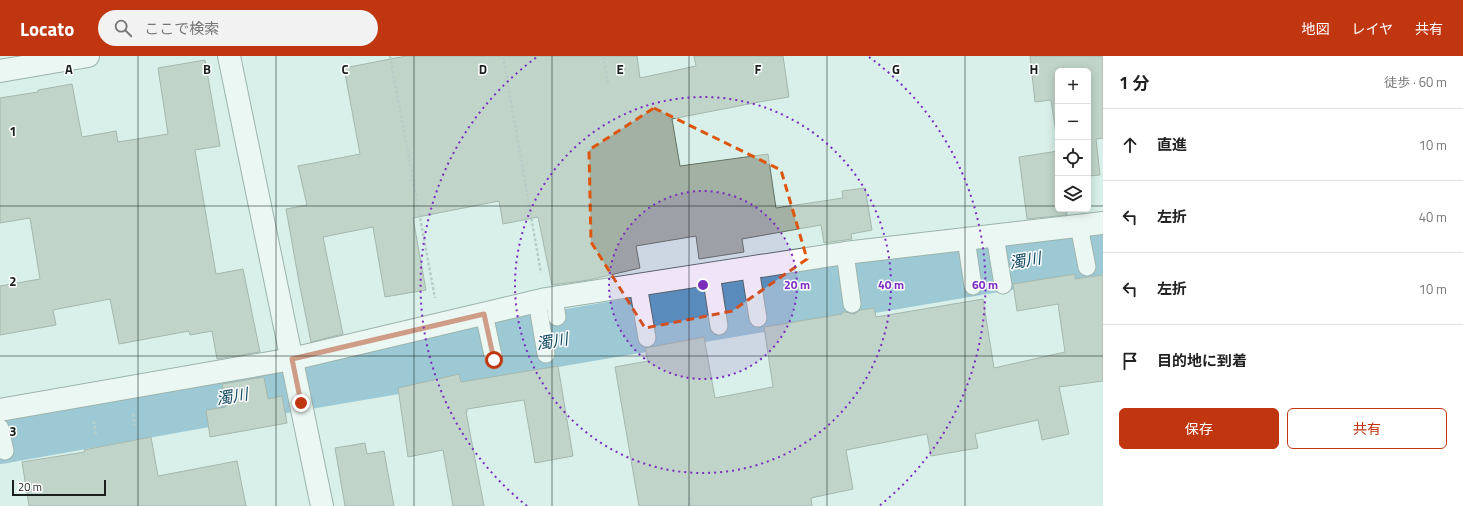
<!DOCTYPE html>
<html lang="ja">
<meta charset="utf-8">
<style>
body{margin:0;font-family:"Titillium Web","Noto Sans JP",sans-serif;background:#f2f2f2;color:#222}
.controls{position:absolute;right:12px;top:12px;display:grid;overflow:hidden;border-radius:6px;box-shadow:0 2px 10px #0003}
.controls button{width:36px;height:36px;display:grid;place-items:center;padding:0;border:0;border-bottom:1px solid #e0e0e0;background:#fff;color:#222;font:20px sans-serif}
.scale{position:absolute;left:12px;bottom:10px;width:94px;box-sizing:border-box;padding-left:4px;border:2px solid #18211e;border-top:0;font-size:11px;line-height:14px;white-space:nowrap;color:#18211e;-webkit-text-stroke:3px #fff;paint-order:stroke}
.stop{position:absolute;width:12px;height:12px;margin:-9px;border:3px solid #c03610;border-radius:50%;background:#fff}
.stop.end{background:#c03610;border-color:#fff;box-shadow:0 1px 4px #0008}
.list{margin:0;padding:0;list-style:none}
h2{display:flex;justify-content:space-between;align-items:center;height:52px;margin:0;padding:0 16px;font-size:17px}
h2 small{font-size:13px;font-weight:400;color:#767676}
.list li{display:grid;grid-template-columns:26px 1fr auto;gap:12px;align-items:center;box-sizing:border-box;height:72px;padding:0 16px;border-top:1px solid #e0e0e0}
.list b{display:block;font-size:15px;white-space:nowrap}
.list em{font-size:13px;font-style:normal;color:#767676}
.actions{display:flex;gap:8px;padding:12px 16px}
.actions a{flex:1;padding:9px 0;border:1px solid #c03610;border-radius:6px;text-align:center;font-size:14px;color:#c03610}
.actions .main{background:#c03610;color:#fff}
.icon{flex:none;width:22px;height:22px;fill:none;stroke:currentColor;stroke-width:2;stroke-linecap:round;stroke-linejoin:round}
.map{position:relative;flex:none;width:1103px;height:450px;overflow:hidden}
header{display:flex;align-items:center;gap:24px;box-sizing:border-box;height:56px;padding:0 20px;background:#c03610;color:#fff}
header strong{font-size:19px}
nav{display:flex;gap:22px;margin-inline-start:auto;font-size:14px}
.search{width:280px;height:36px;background:#f2f2f2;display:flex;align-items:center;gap:10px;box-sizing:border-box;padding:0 14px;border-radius:22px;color:#767676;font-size:15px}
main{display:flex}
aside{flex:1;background:#fff}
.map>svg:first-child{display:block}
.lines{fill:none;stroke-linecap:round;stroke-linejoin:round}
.river{stroke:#559abd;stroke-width:56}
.building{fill:#a2b1a3;stroke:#647265}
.service-casing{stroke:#536862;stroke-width:19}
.minor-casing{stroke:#536862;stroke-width:24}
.tertiary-casing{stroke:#536862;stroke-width:24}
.path{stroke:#90a39d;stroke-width:2.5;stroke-dasharray:3 2;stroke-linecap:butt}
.service{stroke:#fff;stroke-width:17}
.minor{stroke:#fff;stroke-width:22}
.tertiary{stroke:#fff;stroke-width:22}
.route{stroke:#c03610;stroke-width:5}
.marked{fill:none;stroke:#de560d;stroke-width:3;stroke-dasharray:8 5;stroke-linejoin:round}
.grid{fill:none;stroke:#18211e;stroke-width:1;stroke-opacity:0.55}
.ring{fill:none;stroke:#7b2cbf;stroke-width:2;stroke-dasharray:2 4}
.labels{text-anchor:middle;stroke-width:3;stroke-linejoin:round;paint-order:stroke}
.water-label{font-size:16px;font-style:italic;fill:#104962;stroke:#fff}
.grid-label{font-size:13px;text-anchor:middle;font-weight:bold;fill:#18211e;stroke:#fff;stroke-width:3;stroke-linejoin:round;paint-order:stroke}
.centre{fill:#7b2cbf;stroke:#fff;stroke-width:2}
.ring-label{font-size:12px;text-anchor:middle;font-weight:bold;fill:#7b2cbf;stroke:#fff;stroke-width:3;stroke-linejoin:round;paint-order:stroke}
</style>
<header>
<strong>Locato</strong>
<div class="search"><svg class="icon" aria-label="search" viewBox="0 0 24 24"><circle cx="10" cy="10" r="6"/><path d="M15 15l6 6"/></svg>ここで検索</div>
<nav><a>地図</a><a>レイヤ</a><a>共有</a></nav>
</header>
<main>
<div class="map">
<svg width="1103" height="450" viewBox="0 0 1103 450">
<rect width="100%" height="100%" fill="#d8f0e9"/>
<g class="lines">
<polyline class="river" points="0,380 297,327 1103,190"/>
</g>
<g class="building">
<polygon points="406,0 637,0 640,22 696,10 694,0 783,0 789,41 759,46 672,63 680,110 768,98 776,152 843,142 842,135 865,132 872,174 851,178 852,183 824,187 821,169 742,183 744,196 699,203 696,180 636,190 640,212 589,224 552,229 538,161 503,168 499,145 413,162 426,234 385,241 373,171 323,181 343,278 311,286 299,226 286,153 307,149 298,110 360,98 344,12"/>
<polygon points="1030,0 1103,0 1103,82 1096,83 1100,119 1088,120 1088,15 1058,15 1058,91 1051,44 1035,46"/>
<polygon points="205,4 220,90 195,94 216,218 243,213 260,296 217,303 212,275 190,279 189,275 119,288 110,243 53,254 56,269 0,279 0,230 40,223 30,162 0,167 0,42 38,36 38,34 72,28 82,81 116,75 118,86 168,78 158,12"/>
<polygon points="1058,95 1058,153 1066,153 1067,159 1027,163 1019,101"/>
<polygon points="1075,218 1075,223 1103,219 1103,325 1059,331 1069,378 1042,384 1038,364 975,378 978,392 931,400 927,378 846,394 853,433 811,442 812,450 639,450 615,311 648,305 645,292 704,281 715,342 773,331 764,271 842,258 842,256 846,256 854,258 860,254 874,252 876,261 983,243 994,312 1065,296 1058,248 1017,255 1013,228"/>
<polygon points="558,310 573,400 535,407 524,344 467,353 467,356 466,356 484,450 453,450 443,394 408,401 398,332 459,318 461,326"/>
<polygon points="264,321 268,343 282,340 287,367 210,381 206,354 226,351 222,328"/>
<polygon points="151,381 158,420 237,405 246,450 29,450 22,406 85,396 84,394"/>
<polygon points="365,387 367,398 384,395 394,450 345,450 335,392"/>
</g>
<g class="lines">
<g class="service-casing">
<g id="service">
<polyline points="1079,170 1087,211"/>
<polyline points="995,180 1003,229"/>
<polyline points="966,183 973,230"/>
<polyline points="845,197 852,248"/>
<polyline points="750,212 758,262"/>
<polyline points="711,218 719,270"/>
<polyline points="638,229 647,282"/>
<polyline points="554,242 557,261"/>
<polyline points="537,245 546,298"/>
<polyline points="484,258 494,304"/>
<polyline points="0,372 5,395"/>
</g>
</g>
<g class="minor-casing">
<polyline id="minor" points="0,354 292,303 546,243 845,197 1103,167"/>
</g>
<g class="tertiary-casing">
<g id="tertiary">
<polyline points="229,0 322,450"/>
<polyline points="0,15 88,0"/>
</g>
</g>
<g class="path">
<polyline points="390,0 435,242"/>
<polyline points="503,0 541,217"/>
<polyline points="603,0 608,28"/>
<polyline points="133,358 135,369"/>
<polyline points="94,365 96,380"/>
<polyline points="690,441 691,450"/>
</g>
<use href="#service" class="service"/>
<use href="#minor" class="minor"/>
<use href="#tertiary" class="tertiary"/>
</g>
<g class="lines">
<polyline class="route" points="301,347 292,303 484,258 494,304"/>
</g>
<path d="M0 0H1103V450H0ZM654,52L781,114L807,203L732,255L645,272L591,186L589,94Z" fill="#d8f0e9" fill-opacity=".55" fill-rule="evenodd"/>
<path class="marked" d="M654,52L781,114L807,203L732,255L645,272L591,186L589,94Z"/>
<path class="grid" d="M138,0V450M276,0V450M414,0V450M552,0V450M689,0V450M827,0V450M965,0V450M0,150H1058M1088,150H1103M0,300H1103"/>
<circle cx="703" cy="229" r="94" fill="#7b2cbf" fill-opacity=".12"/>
<g class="ring">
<circle cx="703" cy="229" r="94"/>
<circle cx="703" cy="229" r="188"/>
<path d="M527 450A282 282 0 0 1 537 1M869 1A282 282 0 0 1 879 450"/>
</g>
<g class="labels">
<g class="water-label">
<text transform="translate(1025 204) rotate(-10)" y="6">濁川</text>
<text transform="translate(552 285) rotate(-10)" y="6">濁川</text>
<text transform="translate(232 340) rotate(-10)" y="6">濁川</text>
</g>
</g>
<g class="grid-label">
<text x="69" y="18">A</text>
<text x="207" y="18">B</text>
<text x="345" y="18">C</text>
<text x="483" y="18">D</text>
<text x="620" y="18">E</text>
<text x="758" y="18">F</text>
<text x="896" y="18">G</text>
<text x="1034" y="18">H</text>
<text x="13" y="80">1</text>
<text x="13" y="230">2</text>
<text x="13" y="380">3</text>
</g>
<circle cx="703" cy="229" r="6" class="centre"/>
<g class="ring-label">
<text x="797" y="233">20 m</text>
<text x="891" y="233">40 m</text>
<text x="985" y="233">60 m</text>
</g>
</svg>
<div class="controls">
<button>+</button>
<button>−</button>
<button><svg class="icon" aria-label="locate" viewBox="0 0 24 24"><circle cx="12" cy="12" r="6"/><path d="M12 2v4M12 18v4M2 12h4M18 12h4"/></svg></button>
<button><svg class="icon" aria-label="layers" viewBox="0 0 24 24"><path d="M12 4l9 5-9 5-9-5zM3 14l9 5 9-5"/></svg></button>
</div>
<div class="scale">20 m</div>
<div class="stop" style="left:494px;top:304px"></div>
<div class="stop end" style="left:301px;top:347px"></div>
</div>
<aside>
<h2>1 分<small>徒歩 · 60 m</small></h2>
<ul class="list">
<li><svg class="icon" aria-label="ahead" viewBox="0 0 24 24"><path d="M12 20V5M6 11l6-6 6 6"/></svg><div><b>直進</b></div><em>10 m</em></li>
<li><svg class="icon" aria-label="left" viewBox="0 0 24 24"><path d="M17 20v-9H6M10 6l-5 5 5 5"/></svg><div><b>左折</b></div><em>40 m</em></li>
<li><svg class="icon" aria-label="left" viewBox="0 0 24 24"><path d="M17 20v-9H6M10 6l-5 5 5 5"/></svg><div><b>左折</b></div><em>10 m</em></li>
<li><svg class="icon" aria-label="arrive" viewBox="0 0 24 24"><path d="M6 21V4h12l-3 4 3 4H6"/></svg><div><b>目的地に到着</b></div></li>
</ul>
<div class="actions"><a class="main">保存</a><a>共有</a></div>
</aside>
</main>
